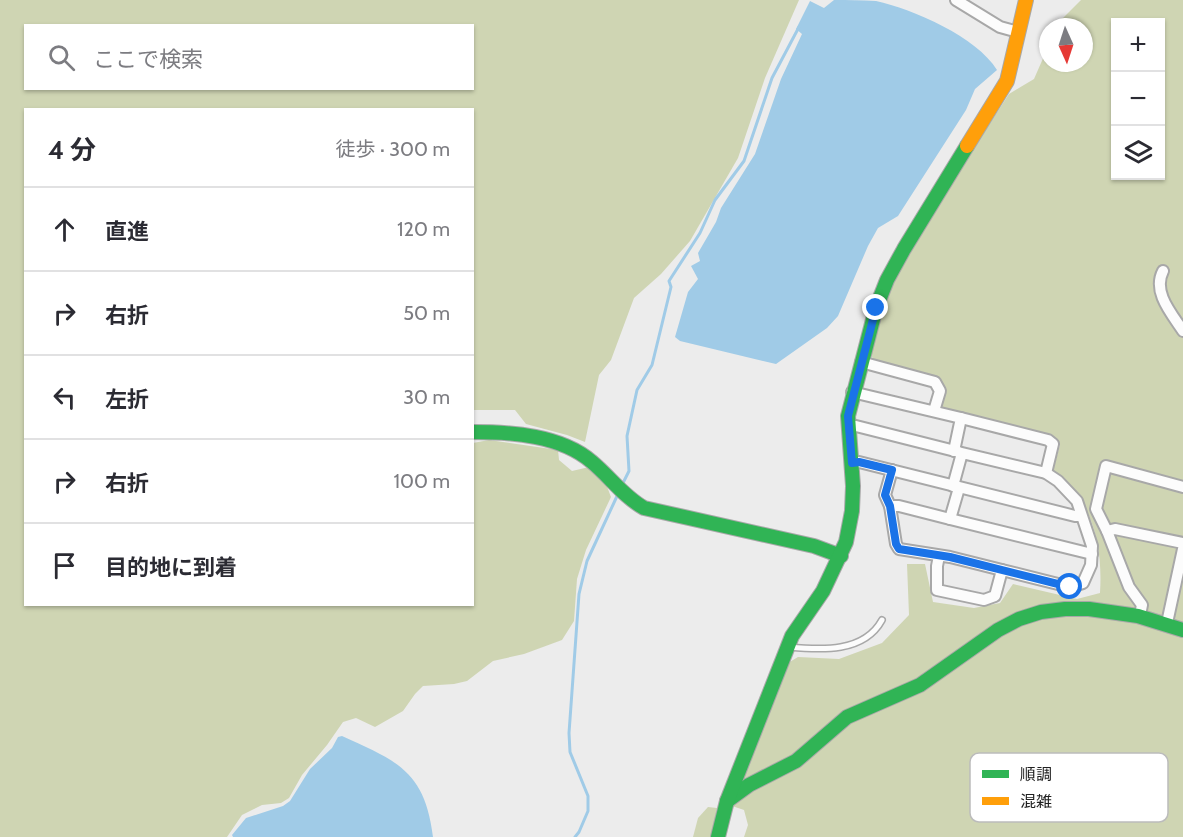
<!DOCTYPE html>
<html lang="ja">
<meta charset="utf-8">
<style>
body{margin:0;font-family:Cabin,"Noto Sans JP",sans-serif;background:#f2f2f3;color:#2b2b33}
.controls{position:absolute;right:18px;top:18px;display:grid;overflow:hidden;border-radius:0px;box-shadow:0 2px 4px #0004}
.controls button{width:54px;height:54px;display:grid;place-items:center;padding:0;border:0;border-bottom:2px solid #e1e1e2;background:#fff;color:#2b2b33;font:30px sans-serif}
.compass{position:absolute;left:1039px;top:18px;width:54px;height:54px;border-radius:50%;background:#fff;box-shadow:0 2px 4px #0004;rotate:177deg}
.stop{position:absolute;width:18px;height:18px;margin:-14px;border:4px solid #1a73e8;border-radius:50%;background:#fff}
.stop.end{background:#1a73e8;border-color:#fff;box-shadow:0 2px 6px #0008}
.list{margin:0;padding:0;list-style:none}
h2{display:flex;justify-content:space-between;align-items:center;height:78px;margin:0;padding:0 24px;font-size:26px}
h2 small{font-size:20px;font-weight:400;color:#7c7c81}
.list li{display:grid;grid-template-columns:39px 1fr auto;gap:18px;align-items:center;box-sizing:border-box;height:84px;padding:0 24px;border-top:2px solid #e1e1e2}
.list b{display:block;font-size:22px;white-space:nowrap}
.list em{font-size:20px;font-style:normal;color:#7c7c81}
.icon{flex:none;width:33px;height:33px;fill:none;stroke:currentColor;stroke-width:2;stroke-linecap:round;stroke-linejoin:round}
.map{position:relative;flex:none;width:1183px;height:837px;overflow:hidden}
.search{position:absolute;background:#fff;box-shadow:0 2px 4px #0004;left:24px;top:24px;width:450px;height:66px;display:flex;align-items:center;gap:15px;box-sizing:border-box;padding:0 21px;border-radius:0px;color:#7c7c81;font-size:22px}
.panel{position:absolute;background:#fff;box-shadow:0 2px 4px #0004;left:24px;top:108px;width:450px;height:498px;border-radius:0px}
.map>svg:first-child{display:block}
.forest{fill:#cfd5b3;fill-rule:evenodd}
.water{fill:#a0cbe7}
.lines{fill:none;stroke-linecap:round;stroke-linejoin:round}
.stream{stroke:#a0cbe7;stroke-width:3}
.lane-casing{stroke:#a8a8a8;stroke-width:8}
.street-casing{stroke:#a8a8a8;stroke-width:14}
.fast-casing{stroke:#a8a8a8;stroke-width:16}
.slow-casing{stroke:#a8a8a8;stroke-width:16}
.lane{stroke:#fcfcfc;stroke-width:5}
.street{stroke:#fcfcfc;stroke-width:10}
.fast{stroke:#30b455;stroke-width:14}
.slow{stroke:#ff9f0a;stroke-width:14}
.route{stroke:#1a73e8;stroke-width:8}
.key{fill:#fff;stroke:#bcbcbc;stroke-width:1.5}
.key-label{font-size:16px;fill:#212121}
</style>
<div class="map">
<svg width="1183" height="837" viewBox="0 0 1183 837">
<rect width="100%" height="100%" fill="#ececec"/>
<g class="forest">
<path d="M0,0H799L765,78L738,158L690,241L661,274L634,298L611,360L599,375L585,442L567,435L526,424L515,410H473L472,110H26V604H472L473,443L489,440L558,450L559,460L572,471L589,467L606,484L611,497L586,550L577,579L574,621L562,640L524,654L493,661L467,681L454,684L423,686L415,694L403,711L375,727L356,718L343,722L327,745L302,775L289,798L281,803L262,805L242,815L227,837H0ZM26,26H472V88H26Z"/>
<path d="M1081,0H1183V837H744L748,825L744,810L732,806L783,666L798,657L839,659L882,643L909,615L907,564H925L933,602L974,608L1000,603L1013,584L1077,599L1100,593C1102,560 1098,530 1082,501C1076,489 1062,479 1053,470L1060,445L1055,438L942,408L945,389L940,379L874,360L867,349L891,280L940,200L1009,94L1034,79L1048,47V63H1084V27H1057L1059,22ZM1116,22H1160V176H1116Z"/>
<polygon points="708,807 717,808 712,837 693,837 698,818"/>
</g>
<g class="water">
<path d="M834,0C847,0 863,0 876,1C913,9 977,37 997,70L975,89L966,110L898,216L878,228L868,246L838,316L827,328L776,364L680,341L675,337L688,292L698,279L691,266L700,261L698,253L716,222L721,208L755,154L781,79L802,34L796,29L810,1L824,8Z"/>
<path d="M342,736C397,761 425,771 433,837H233L232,835L246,818L283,806L290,801L310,769L332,748L338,737Z"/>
</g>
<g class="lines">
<g class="stream">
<polyline points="622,485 629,471 627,436 637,390 652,365 671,287 669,281 700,233 715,200 744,161 772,78 799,27"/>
<polyline points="575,837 579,832 588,811 588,796 570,752 569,733 579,594 587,561 618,494"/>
</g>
<g class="lane-casing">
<path id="lane" d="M789,647C821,650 864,653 882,620"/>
</g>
<g class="street-casing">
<g id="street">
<polyline points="956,0 1000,27 1018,32"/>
<path d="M1163,271C1152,292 1172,314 1183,331"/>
<polyline points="861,362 935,382 940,391 934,411"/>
<polyline points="852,392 961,418 954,451"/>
<polyline points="961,418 1048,440 1053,444 1046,473"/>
<polyline points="849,427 856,426 959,452"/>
<polyline points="851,463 859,462 1075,516 1081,516"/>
<polyline points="959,488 950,519 1092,554"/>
<polyline points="890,506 885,495 892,470"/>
<polyline points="950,519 899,506 890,506 896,544 899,549 950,557 1002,570"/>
<polyline points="1107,531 1096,509 1106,466 1183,487"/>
<polyline points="939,556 937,566 937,590 984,600 995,596 1002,570 1070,587 1083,583 1091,565 1092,546 1077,501 1058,481 1046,473 962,453 953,486"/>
<polyline points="1140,615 1142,605 1129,587 1107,531 1115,529 1183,543"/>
<polyline points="1167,623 1183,549"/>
</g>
</g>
<g class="fast-casing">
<g id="fast">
<path d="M472,432C511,432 561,435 592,462C610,477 623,496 644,508L814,546L841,556"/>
<polyline points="727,801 749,785 796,761 847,717 920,685 998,630 1019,619 1041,612 1065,609 1089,609 1138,616 1183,630"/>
<polyline points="718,837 727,801 792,636 823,591 846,542 852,511 853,486 848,416 876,308 887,280 904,249 967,146"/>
</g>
</g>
<g class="slow-casing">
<polyline id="slow" points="967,146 1007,81 1026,0"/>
</g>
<use href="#lane" class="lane"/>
<use href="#street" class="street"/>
<use href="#fast" class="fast"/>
<use href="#slow" class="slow"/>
</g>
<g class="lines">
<polyline class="route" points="876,308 848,416 852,463 859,462 892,470 885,495 890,506 896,544 899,549 950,557 1070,587"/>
</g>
<rect x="970" y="753" width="198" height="69" rx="9" class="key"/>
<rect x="982" y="770" width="27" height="8" fill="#30b455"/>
<rect x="982" y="797" width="27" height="8" fill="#ff9f0a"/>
<g class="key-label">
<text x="1020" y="780">順調</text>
<text x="1020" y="807">混雑</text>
</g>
</svg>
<div class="controls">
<button>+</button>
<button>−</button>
<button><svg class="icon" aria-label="layers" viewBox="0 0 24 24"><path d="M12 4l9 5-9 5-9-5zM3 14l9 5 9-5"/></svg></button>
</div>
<svg class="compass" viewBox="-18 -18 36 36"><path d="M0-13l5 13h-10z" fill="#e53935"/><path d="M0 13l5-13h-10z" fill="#7c7c81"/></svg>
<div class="stop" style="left:1070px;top:587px"></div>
<div class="stop end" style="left:876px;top:308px"></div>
<div class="search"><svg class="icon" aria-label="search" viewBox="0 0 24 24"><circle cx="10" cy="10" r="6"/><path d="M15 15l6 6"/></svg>ここで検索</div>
<section class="panel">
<h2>4 分<small>徒歩 · 300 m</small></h2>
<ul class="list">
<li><svg class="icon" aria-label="ahead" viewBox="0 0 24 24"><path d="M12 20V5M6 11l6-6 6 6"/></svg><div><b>直進</b></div><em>120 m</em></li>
<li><svg class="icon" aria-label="right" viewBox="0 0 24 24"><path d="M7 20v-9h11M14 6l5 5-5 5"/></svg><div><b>右折</b></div><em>50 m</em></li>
<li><svg class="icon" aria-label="left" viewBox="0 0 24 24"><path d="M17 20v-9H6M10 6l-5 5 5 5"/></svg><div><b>左折</b></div><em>30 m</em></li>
<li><svg class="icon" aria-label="right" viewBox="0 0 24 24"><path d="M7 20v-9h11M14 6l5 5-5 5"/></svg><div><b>右折</b></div><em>100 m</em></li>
<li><svg class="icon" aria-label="arrive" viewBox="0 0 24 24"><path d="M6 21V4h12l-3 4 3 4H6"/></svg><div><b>目的地に到着</b></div></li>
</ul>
</section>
</div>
